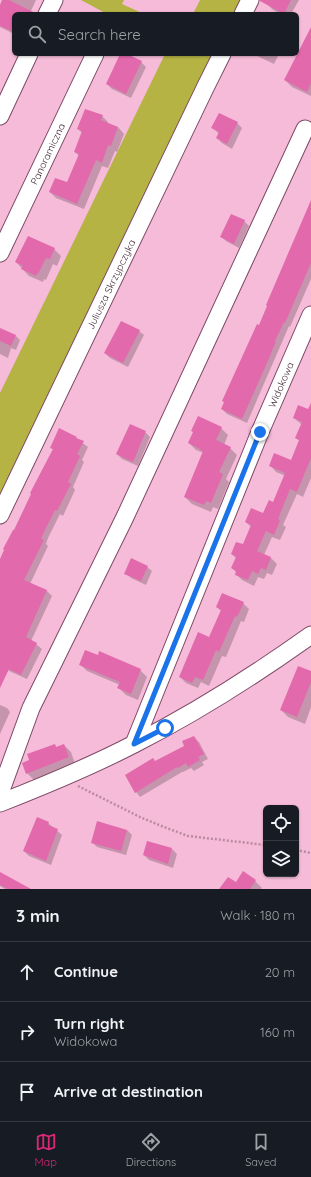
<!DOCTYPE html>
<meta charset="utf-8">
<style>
body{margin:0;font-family:Quicksand,sans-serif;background:#20242c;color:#f1f3f6}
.controls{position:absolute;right:12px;bottom:12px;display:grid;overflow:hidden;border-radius:6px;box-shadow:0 1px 3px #0004}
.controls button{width:36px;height:36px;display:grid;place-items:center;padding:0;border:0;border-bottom:1px solid #363941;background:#171b24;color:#f1f3f6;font:20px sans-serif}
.stop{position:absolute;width:12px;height:12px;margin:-9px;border:3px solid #1a73e8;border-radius:50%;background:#fff}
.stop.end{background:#1a73e8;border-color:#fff;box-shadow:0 1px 4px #0008}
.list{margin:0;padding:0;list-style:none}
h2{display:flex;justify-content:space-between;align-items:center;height:52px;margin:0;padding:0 16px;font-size:17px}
h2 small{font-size:13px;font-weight:400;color:#9ea1a6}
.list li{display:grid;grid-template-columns:26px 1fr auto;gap:12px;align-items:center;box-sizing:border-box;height:60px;padding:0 16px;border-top:1px solid #363941}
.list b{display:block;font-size:15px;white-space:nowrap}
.list p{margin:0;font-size:13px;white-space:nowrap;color:#9ea1a6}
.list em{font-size:13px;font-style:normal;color:#9ea1a6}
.icon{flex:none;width:22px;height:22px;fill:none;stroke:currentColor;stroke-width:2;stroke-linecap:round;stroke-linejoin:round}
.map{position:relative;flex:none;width:311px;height:889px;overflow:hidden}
.search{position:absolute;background:#171b24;box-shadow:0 1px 3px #0004;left:12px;right:12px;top:12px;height:44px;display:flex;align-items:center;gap:10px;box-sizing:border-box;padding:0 14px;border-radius:6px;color:#9ea1a6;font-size:15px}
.sheet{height:232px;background:#171b24}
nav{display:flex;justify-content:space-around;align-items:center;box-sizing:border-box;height:56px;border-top:1px solid #363941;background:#171b24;font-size:11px;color:#9ea1a6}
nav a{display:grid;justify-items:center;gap:2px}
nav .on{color:#db2777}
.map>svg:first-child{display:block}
.green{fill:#b5b344}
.shadow{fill:#0003}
.building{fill:#e369ad}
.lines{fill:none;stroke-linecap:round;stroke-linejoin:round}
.minor-casing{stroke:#7d4a65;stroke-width:19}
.path{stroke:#b98aa1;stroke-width:2.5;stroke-dasharray:2 2;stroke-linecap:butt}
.minor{stroke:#fff;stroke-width:17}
.route{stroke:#1a73e8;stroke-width:5}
.labels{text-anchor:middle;stroke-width:3.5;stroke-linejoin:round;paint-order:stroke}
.street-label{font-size:10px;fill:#432c38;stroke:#f6bbd8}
</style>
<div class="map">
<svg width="311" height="889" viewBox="0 0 311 889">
<rect width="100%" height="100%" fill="#f6bbd8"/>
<g class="green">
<polygon points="81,0 124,0 122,4 144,14 107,14"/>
<polygon points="200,0 241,0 234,14 193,14"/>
<polygon points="165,54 213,54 0,494 0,393"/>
</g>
<g class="shadow">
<polygon points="4,0 36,0 30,13 31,14 14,14 14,34 0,27 0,7"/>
<polygon points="271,0 299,0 291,14 281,14 273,10 268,5"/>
<polygon points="311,29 311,96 292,87 285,80"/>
<polygon points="122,54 125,54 141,62 146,67 131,98 112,89 107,84"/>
<polygon points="253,54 279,54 274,64"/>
<polygon points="102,116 108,122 108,124 118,127 124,134 117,152 115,151 108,168 102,166 84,209 56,198 50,192 67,184 79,156 75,152 82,133 78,129"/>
<polygon points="237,123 242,128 232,149 222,143 217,138 219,134 213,128"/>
<polygon points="311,205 311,279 290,327 289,326 247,423 227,414 222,409 259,327"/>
<polygon points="244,221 249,226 239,248 226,241 221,236"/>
<polygon points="54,249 61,256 57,266 53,264 46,280 44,279 43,282 29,276 16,262"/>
<polygon points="0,329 15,335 20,340 16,350 11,348 8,358 0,354"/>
<polygon points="139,331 144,335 128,367 110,358 105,353"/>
<polygon points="311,412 311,478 303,497 297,494 283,525 286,527 280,540 272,537 264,555 271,558 277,564 272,575 267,573 264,579 258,577 254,586 242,580 236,574 237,573 232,568 236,558 232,554 243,546 251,527 246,522 264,514 274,503 286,476 276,472 270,465 291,462 300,441 296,438 302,425 294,418"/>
<polygon points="221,428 228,435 224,445 230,448 237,455 226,479 229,482 218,509 213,507 211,512 192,504 185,497 204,453 196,450 189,443"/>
<polygon points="145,432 150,437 138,466 122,459 117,454"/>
<polygon points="76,438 88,447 82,460 84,462 73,487 75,490 63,516 60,514 48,538 46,544 48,546 30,584 47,591 52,596 31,641 36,644 42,649 27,679 9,671 4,666 0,632 0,562 54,450 51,448"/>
<polygon points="147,567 152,571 146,585 131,578 126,573"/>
<polygon points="243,603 249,609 244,622 241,621 226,657 222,656 209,686 201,682 198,688 186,683 180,677 210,638 221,611 217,607"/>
<polygon points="80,664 140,670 147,677 138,700 126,695 119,688 120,685 87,671"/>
<polygon points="311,672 311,707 305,724 288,717 281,710"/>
<polygon points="0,705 7,708 10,712 0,734"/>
<polygon points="194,737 199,742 208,759 202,762 204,765 194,771 191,768 183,772 182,772 140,797 136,792 156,762 186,746"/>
<polygon points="54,745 57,748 64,745 71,752 75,764 34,780 27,773 31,760"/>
<polygon points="48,823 62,835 51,865 29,856 24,851"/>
<polygon points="127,830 132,835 126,855 97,847 92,842"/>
<polygon points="148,842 172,849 177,854 173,868 149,860 144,855"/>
<polygon points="0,873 27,889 5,889 0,886"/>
<polygon points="255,881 262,888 261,889 221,889 236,883"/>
</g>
<g class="building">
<polygon points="2,0 9,0 37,14 14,14 14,32 0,26 0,5"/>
<polygon points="260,0 291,0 284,14 260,1"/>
<polygon points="311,27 311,83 307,92 284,80"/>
<polygon points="120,54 127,54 142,61 126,94 106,84"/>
<polygon points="85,109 103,115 101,120 118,127 111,146 108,145 102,163 96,160 77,204 49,192 55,178 67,182 79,154 74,152 82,131 77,129"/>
<polygon points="219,113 238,122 227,144 216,138 219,132 211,128"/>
<polygon points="311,200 311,263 285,323 284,322 275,341 276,341 267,363 242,419 221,409 224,402 222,401 257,324 259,325 267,306 266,305"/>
<polygon points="231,214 245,220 234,244 220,237"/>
<polygon points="28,236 55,248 50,259 46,258 38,274 37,273 36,276 21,269 23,266 15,262"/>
<polygon points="121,321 140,330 123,363 104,353"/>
<polygon points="0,328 16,335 11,346 0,341"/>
<polygon points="311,403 311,458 297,492 290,489 278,519 280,520 274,535 266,531 257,551 271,557 266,570 261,568 258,574 252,571 248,580 235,575 236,571 231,568 236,557 231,554 236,542 243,544 251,525 245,522 251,508 263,513 269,500 273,502 285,473 269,466 274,453 291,460 299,440 295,438 302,422 293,418 298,405 308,409"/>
<polygon points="198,416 222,427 216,440 231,447 219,472 223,474 211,503 206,501 204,505 184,497 203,451 200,450 200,449 188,443 193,432 191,431"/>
<polygon points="130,424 146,431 133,462 116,454"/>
<polygon points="59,428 77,437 76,438 84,441 77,454 80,456 68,482 71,484 57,511 55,510 44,532 41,539 44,540 24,580 47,590 26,637 37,643 21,675 9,669 0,688 0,559 4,550 3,549 13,530 14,530 31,494 30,493 53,449 50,448"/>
<polygon points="131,558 148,566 141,581 124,574"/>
<polygon points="222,593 244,602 237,617 235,616 219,652 216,650 203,680 195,677 192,683 179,677 198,632 209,637 221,610 216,607"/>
<polygon points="85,650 98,655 99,651 141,669 131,694 117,688 120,682 79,665"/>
<polygon points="298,666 311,671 311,682 297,717 280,710"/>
<polygon points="194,736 204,754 198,757 200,760 188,767 186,763 178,768 177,767 135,793 125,775 153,758 155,761 184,746 182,741"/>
<polygon points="55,744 56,747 64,744 69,757 26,774 22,763 29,760 27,754"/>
<polygon points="37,817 49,822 48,825 58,829 46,861 23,851"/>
<polygon points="97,821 127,830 121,851 91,843"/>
<polygon points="147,841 172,848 168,864 143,855"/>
<polygon points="243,871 256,880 250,889 219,889 228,877 236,882"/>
<polygon points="0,872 31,889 8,889 0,885"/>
</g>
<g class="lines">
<g class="minor-casing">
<g id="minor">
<polyline points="47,14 54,0"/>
<polyline points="243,14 250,0"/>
<polyline points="0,116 29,54"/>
<path id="s1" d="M0,253L95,54"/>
<path id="s2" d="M0,515L205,88L222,54"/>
<path id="s3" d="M134,744L260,432L311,315"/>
<polyline points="0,793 31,708 125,517 305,129"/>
<path d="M0,803C46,785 92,766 136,743C197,712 255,675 311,635"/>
</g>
</g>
<g class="path">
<polyline points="78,786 142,818 164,827 188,836 266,845"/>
<polyline points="296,850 311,853"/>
</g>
<use href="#minor" class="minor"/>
</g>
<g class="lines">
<polyline class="route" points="165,728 134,744 260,432"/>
</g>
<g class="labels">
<g class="street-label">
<text dy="4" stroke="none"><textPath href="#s1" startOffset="110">Panoramiczna</textPath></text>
<text dy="4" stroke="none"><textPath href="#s2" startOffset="256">Juliusza Skrzypczyka</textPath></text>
<text dy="4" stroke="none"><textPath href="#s3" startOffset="388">Widokowa</textPath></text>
</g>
</g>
</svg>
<div class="controls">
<button><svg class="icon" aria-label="locate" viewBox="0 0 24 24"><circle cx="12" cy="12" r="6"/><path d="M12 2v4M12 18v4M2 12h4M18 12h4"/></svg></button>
<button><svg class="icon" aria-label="layers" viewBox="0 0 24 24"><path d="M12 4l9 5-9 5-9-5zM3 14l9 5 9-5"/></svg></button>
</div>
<div class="stop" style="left:165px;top:728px"></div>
<div class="stop end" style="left:260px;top:432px"></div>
<div class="search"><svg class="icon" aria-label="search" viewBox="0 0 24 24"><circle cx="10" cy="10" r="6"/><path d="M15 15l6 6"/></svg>Search here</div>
</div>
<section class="sheet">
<h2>3 min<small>Walk · 180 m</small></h2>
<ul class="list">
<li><svg class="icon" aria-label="ahead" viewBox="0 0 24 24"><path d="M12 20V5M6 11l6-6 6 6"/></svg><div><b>Continue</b></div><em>20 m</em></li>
<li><svg class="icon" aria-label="right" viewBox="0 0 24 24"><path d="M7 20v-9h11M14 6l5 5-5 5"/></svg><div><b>Turn right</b><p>Widokowa</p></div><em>160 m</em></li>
<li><svg class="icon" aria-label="arrive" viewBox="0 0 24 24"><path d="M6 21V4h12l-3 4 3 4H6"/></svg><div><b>Arrive at destination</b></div></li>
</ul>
</section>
<nav>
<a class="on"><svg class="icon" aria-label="map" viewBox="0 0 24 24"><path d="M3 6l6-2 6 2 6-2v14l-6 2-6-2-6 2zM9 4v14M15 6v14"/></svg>Map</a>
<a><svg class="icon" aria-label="directions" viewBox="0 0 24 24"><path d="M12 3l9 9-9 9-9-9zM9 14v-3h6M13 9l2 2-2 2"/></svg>Directions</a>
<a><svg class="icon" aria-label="saved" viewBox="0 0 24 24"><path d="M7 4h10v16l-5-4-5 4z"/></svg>Saved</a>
</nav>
